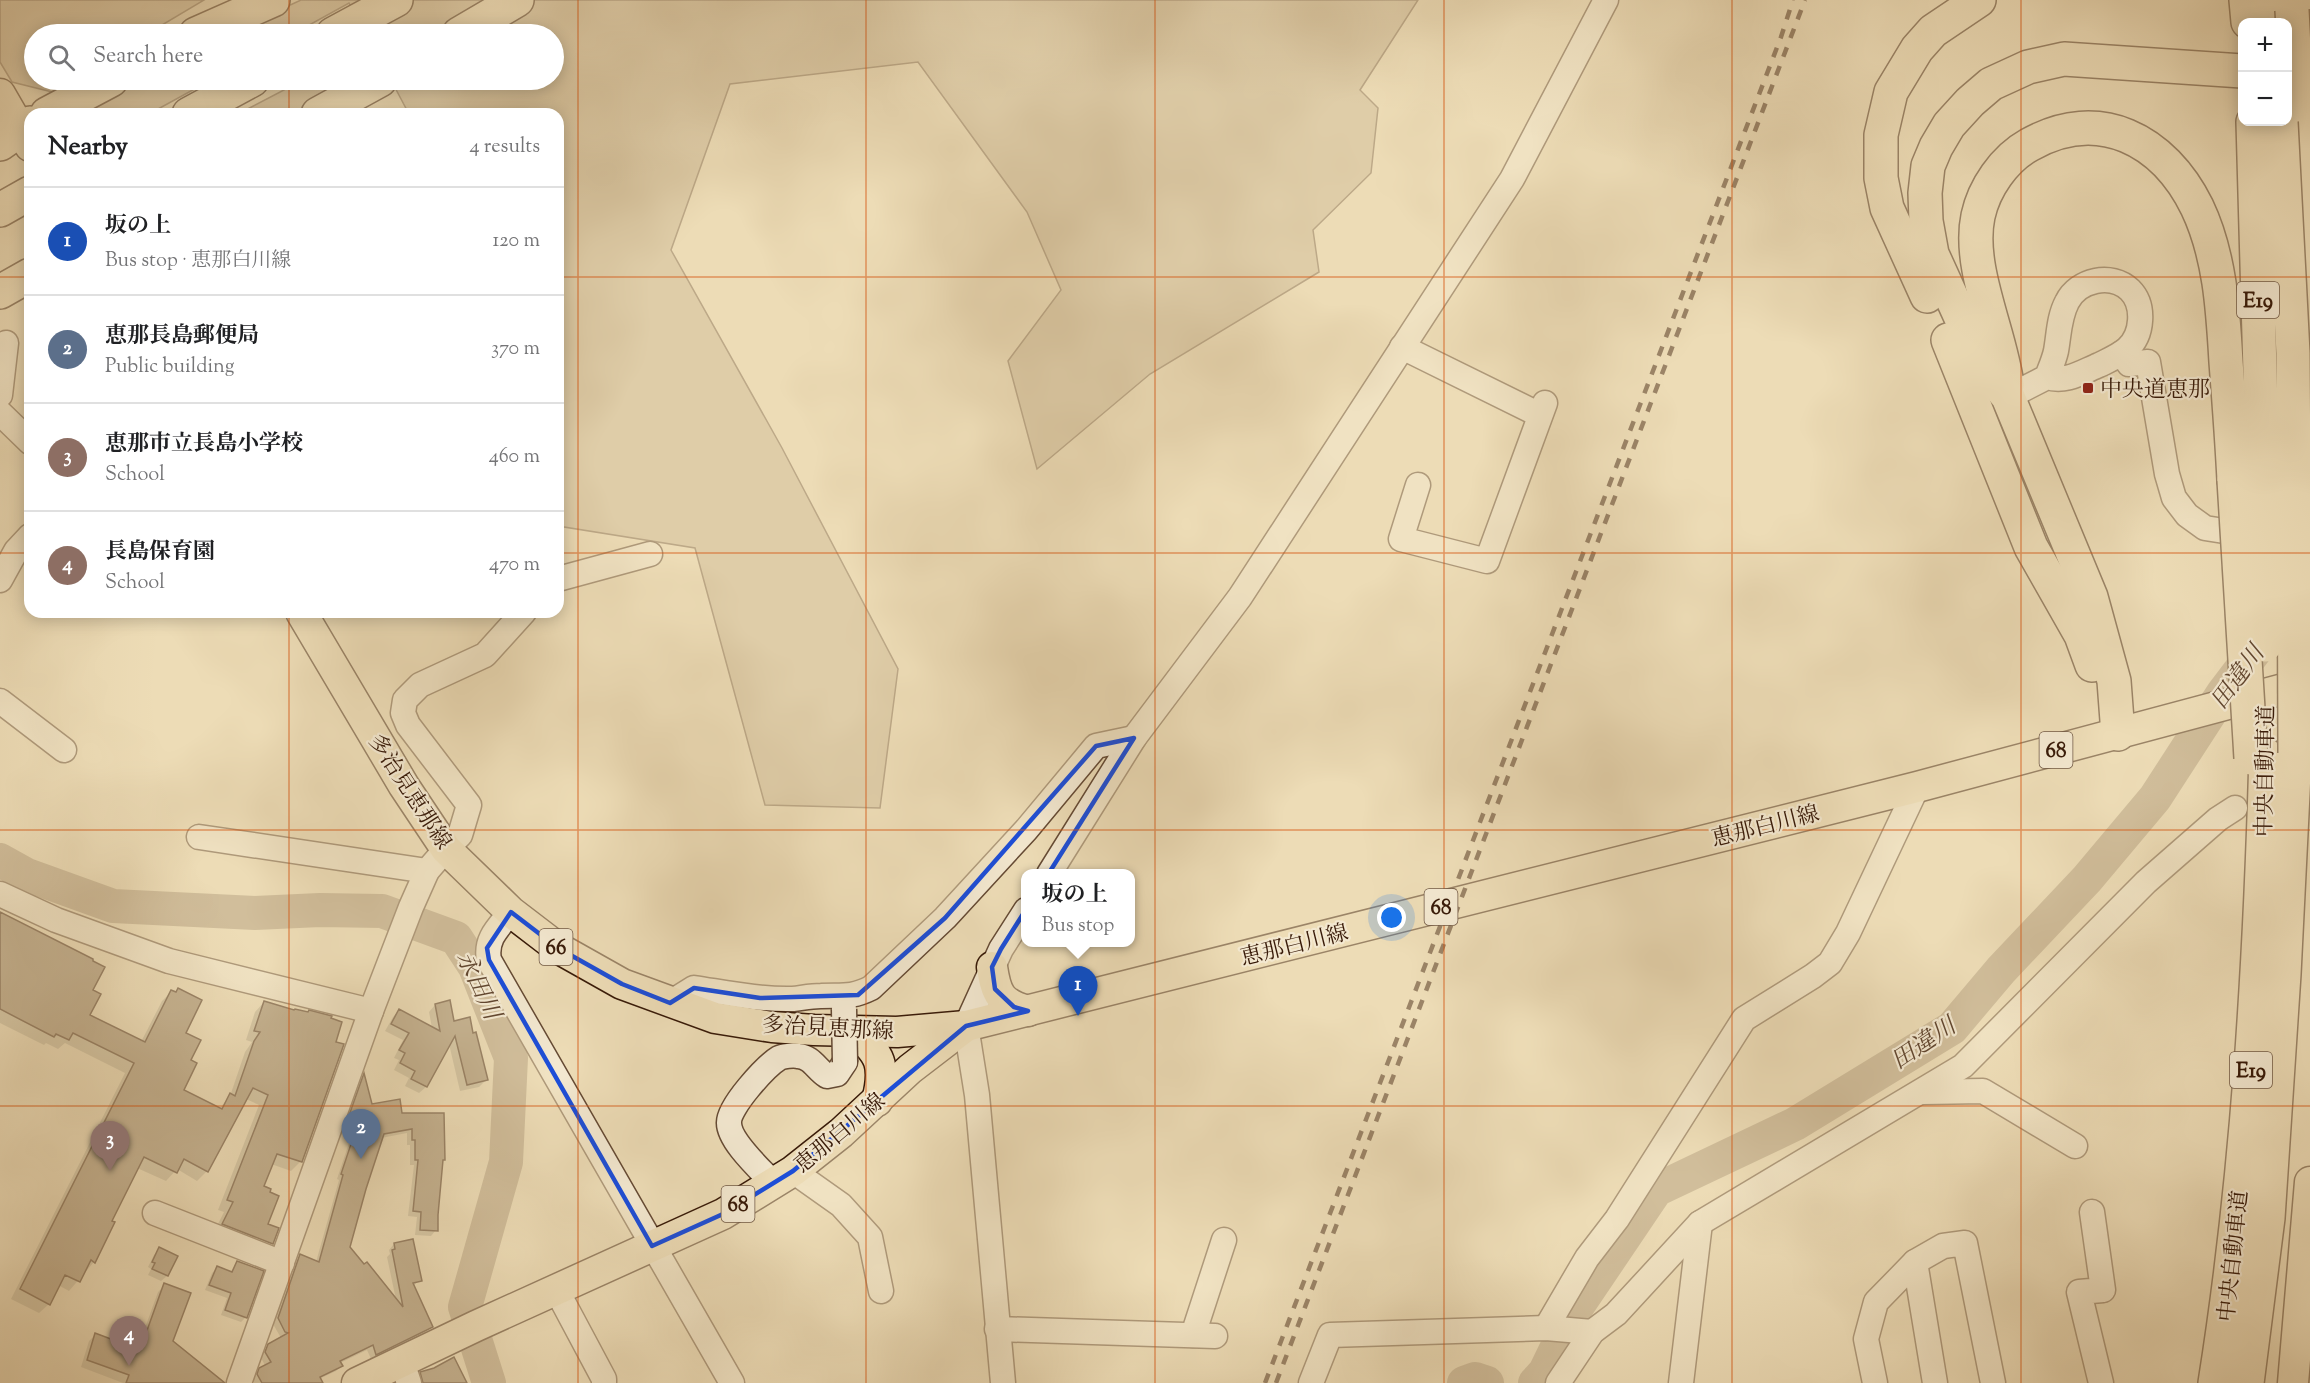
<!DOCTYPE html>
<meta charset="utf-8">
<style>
body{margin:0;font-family:"Sorts Mill Goudy","Noto Serif JP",serif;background:#f2f2f2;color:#202124}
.controls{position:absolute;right:18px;top:18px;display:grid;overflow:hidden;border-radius:12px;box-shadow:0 3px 15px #0003}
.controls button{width:54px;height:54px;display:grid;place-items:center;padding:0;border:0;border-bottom:2px solid #e0e0e0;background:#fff;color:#202124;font:30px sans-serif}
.you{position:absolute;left:1392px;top:918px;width:21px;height:21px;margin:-15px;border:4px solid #fff;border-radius:50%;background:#1a73e8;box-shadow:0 0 0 9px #1a73e833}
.badge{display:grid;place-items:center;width:39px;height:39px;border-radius:50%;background:#7c3aed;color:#fff;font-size:20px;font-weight:700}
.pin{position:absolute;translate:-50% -50px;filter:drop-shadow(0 2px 3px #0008)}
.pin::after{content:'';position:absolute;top:32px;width:21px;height:18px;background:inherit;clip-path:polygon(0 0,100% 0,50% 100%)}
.popup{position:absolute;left:1021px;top:869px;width:114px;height:78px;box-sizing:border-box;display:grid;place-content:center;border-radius:12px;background:#fff;filter:drop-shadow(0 2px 4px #0005);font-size:20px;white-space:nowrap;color:#757577}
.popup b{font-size:22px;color:#202124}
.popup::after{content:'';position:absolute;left:50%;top:100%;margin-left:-12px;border:12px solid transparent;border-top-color:#fff}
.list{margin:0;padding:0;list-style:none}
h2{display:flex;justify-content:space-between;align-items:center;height:78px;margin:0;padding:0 24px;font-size:26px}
h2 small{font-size:20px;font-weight:400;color:#757577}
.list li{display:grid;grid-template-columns:39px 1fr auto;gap:18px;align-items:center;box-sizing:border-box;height:108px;padding:0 24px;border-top:2px solid #e0e0e0}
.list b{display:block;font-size:22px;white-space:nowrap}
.list p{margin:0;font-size:20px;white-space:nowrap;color:#757577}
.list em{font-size:20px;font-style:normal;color:#757577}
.icon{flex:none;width:33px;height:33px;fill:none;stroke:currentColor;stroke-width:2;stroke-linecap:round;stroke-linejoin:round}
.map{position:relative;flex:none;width:2310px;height:1383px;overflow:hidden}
.search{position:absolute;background:#fff;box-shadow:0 3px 15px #0003;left:24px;top:24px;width:540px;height:66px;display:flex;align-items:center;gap:15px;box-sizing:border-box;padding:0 21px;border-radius:33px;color:#757577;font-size:22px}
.panel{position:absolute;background:#fff;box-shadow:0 3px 15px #0003;left:24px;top:108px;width:540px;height:510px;border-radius:18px}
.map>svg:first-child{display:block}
.green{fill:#cebb98;stroke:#836a50;stroke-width:1.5}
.shadow{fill:#0003}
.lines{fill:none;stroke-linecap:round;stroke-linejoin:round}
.river{stroke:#af9a7b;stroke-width:34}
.building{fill:#967f62;stroke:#381a08;stroke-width:1.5}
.minor-casing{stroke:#654a34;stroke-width:27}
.major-casing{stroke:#381a08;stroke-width:33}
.highway-casing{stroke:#381a08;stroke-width:36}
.minor{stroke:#f3e8d0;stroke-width:24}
.major{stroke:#eddcb6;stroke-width:30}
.highway{stroke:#eddcb6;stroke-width:33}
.rail{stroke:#381a08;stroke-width:4.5;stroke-dasharray:10 10;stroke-linecap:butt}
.minor-bridge-casing{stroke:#654a34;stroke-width:27;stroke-linecap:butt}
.highway-bridge-casing{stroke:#381a08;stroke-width:36;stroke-linecap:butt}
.minor-bridge{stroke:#f3e8d0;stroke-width:24}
.highway-bridge{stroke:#eddcb6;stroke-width:33}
.marked{fill:none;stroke:#1d4ed8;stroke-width:4.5;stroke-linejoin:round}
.grid{fill:none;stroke:#d6530c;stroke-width:1.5;stroke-opacity:0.55}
.poi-dot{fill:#8f2418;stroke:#f3e8d0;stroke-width:2}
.labels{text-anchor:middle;stroke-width:4.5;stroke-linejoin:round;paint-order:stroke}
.shield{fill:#f3e8d0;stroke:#705844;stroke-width:1.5}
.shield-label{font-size:21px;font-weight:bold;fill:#381a08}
.poi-label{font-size:22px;fill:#381a08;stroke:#f3e8d0;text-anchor:start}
.street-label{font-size:22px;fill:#381a08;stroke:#f3e8d0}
.water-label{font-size:24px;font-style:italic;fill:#624730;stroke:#f3e8d0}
</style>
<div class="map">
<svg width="2310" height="1383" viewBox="0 0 2310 1383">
<rect width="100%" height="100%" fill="#eddcb6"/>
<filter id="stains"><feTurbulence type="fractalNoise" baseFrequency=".00333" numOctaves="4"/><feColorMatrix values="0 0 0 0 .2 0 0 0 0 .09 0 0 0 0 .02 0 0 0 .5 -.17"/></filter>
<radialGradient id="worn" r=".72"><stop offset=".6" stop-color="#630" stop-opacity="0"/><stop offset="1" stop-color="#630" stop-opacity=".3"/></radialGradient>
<g class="green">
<polygon points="0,0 204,0 147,34 34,34 34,80 72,80 52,92 12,82 0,62"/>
<polygon points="301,0 1418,0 1360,90 1378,108 1371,173 1313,230 1319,272 1150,374 1037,469 1008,361 1061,290 1027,212 918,62 730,84 671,250 782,448 898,669 880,808 765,805 695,548 558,526 558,114 409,114 391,80 554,80 554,34 366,34 349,3 293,34 227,34"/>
<polygon points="137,80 211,80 149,114 68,114"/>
<polygon points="303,80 359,80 296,114 238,114"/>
</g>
<g class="shadow">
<polygon points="0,914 91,991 88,1016 141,1042 162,1001 171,992 184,1033 189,1060 182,1091 219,1109 230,1096 245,1052 252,1042 246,1040 255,1012 264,1002 301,1161 291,1171 271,1164 262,1186 266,1224 272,1243 262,1253 213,1234 224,1212 218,1210 259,1105 246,1099 207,1171 197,1181 177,1169 166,1181 137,1168 110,1221 94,1262 69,1291 58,1285 49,1304 39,1313 11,1299 125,1073 65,1043 58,1049 46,1043 44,1045 0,1023"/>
<polygon points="435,1005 453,1023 486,1080 479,1087 460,1091 449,1044 426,1087 419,1093 405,1086 409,1078 394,1070 399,1060 394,1058 403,1040 385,1031 393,1017 399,1010 432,1028 429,1012"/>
<polygon points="363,1076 371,1106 401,1115 441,1161 436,1230 431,1236 415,1235 417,1217 408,1216 414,1165 410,1165 410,1145 407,1145 407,1133 381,1138 348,1247 396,1300 387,1257 390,1254 389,1250 394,1244 420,1280 413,1286 431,1327 426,1332 371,1359 367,1350 340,1363 341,1366 336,1371 319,1379 317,1383 254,1383 254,1375 266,1367 261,1358 263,1351 281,1338 273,1324 295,1261 300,1256 316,1262 339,1180 337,1179 352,1134 342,1130 359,1080"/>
<polygon points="159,1249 176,1256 167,1276 161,1281 148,1275 151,1269 148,1267 154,1255"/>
<polygon points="237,1262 246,1317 241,1322 221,1315 227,1298 205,1290 212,1273 217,1268 230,1273"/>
<polygon points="165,1285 171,1341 223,1383 123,1383 81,1367 89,1341 96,1334 137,1350 158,1292"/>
</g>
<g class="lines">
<g class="river">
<polyline points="0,860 27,875 113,906 255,913 320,910 382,911 456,938 475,967 511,1058 506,1162 465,1307 489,1383"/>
<polyline points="1464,1383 1475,1379 1487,1383"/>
<polyline points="1535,1383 1545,1372 1575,1310 1656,1190 1795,1124 1952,1028 2001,970 2087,879 2155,798 2223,693 2258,647"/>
</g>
</g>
<g class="building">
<polygon points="0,912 93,959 93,961 105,967 93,990 101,994 90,1015 145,1042 171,990 176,992 178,988 202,1000 186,1033 201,1040 191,1060 197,1063 184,1090 222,1109 230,1093 235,1096 254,1041 260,1032 254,1031 264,1001 294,1010 295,1009 308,1012 309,1010 332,1016 331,1018 342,1022 336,1042 344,1044 302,1162 277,1154 264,1186 271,1189 270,1192 279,1196 268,1224 279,1228 273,1244 222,1224 233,1202 227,1200 268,1095 253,1088 208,1172 184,1159 177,1173 144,1157 112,1221 115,1222 95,1263 91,1260 80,1282 65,1275 50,1305 20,1289 134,1063 73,1033 69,1040 56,1034 54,1037 0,1009"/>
<polygon points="450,1000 454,1021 470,1017 473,1033 476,1032 488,1080 467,1085 455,1036 427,1087 411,1079 415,1071 400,1063 405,1053 399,1050 409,1033 391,1024 399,1009 440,1031 435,1004"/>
<polygon points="364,1073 372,1104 400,1099 402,1113 444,1113 445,1160 443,1160 438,1215 438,1231 420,1230 421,1212 413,1211 418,1160 415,1160 415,1140 412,1140 412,1129 384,1134 366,1189 350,1247 364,1264 367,1262 403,1307 392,1250 395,1249 394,1243 413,1239 422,1281 413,1283 433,1327 376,1355 373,1345 340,1361 343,1366 320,1377 323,1383 262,1383 257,1374 259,1368 271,1362 265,1352 268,1344 288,1333 285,1332 278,1318 300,1254 319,1262 343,1175 341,1174 356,1129 346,1124"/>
<polygon points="159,1247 178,1256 168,1276 152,1269 155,1263 152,1262"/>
<polygon points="237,1261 264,1271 247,1318 225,1310 231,1293 209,1285 217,1266 232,1272"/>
<polygon points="164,1283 191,1293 173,1341 225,1383 126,1383 129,1375 87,1360 95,1333 140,1350"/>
<polygon points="454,1357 467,1383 423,1383 420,1372 434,1368"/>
</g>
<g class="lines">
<g class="minor-casing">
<g id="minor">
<polyline points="1402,347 1540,415"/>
<polyline points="2122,353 2129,364 2148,362 2167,474 2174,498 2187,515 2205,528 2224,531 2250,523"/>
<polyline points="0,395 6,343"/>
<path d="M2008,397L2047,377C2050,369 2054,360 2056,351C2059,334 2059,317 2067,302C2078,280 2111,272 2130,290C2145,305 2143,335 2127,349C2119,356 2109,360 2099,365C2082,372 2066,383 2047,377"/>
<polyline points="0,413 30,442"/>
<polyline points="1418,485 1401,539 1487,561 1545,403"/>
<polyline points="558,579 650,554"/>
<polyline points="0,580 16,551 30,536"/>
<polyline points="0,701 64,750"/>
<polyline points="199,837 427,871"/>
<polyline points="1049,874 1134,738 1240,597 1512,179 1606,0"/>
<polyline points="0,894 56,920 169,961 371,1011"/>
<path d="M511,912C498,928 485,939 489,960L732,1383"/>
<path d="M670,1003L694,988C727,993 760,1000 793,999C802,998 811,996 821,996C842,995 851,998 871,988L945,918L1026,830L1096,746L1134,738"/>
<polyline points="1923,1092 1983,1091 2075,1146"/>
<polyline points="793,1171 841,1205 870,1237 881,1291"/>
<path d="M772,1182C760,1169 729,1141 729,1123C728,1107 766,1066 779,1058C783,1056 793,1055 798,1056C812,1057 816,1069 827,1076L837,1074L845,1062"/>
<polyline points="2092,1212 2103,1290 2079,1292 2101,1383"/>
<polyline points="155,1213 282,1263"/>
<polyline points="1915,1262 1935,1383"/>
<polyline points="556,1289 604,1379 604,1383"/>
<polyline points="1546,1328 1587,1258 1617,1219 1744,1019 1813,976 1830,963 1848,933 1917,787"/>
<polyline points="997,1329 1215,1336"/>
<polyline points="1193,1335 1224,1240"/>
<polyline points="402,1362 409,1383"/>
<polyline points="239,1383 371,1011 411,907 427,871 446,849 460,835 469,805 408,725 403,713 405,700 420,685 485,655 524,612"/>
<polyline points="1003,1383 977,1095 966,1026 1001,949 1026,910"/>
<polyline points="1311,1383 1330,1335 1546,1328 1592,1332"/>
<polyline points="1558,1383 1592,1332 1616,1314 1700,1223 1963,1066 2146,882 2218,819 2235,808"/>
<polyline points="1681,1383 1700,1223"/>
<polyline points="1875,1383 1866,1339 1876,1302 1915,1262 1943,1246 1965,1243 1993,1383"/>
</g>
</g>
<g class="major-casing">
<g id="major">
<polyline points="0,94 30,146"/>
<polyline points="301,612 404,786 446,849 511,912 558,948 622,984 715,1018 772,1027 814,1030 897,1032 966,1026"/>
<path d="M992,967C996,994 1000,1003 1028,1011"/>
<path d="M853,1031C881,1053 886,1066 877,1101"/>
<polyline points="357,1383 476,1326 723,1214 793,1171 841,1133 910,1069 966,1026 1917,787 2310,682"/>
<polyline points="2293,1383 2310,1182"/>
</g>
</g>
<g class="highway-casing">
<g id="highway">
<polyline points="2246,0 2248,22"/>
<polyline points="2274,0 2276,22"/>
<polyline points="196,34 273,0"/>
<polyline points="333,34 396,0"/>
<polyline points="459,34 517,0"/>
<polyline points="47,114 111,80"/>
<polyline points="189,114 252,80"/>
<polyline points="318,114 380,80"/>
<polyline points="2253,122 2263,478"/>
<polyline points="2281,122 2293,353 2294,477"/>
<polyline points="0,144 30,123"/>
<polyline points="0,210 30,193"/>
<polyline points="0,292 30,275"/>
<polyline points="1927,296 1887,208 1881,178 1881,135 1891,92 1917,49 1933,31 1979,0"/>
<polyline points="1948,340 2031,547 2081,635 2092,665"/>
<path d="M2007,385C2001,334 1967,268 1978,216C1984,188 2004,159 2029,145C2099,105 2164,140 2197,207C2220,255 2223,310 2226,362C2229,401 2232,441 2234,480"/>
<polyline points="2118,734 2114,681 2091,597 2008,397 1983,366 1932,254 1926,221 1925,193 1928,166 1936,147 1949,125 1970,102 1991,84 2028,67 2064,59 2242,71"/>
<path d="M2215,1383C2248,1175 2260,965 2266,755"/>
<polyline points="2247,1383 2268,1218 2284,974 2295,753"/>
</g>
</g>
<use href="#minor" class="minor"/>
<use href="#major" class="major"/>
<use href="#highway" class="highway"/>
<g class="rail">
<polyline points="1265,1383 1781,37 1793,0"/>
<polyline points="1276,1383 1805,0"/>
</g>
<g class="minor-bridge-casing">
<polyline id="minor-bridge" points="844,1009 845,1062"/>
</g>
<g class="highway-bridge-casing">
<g id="highway-bridge">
<polyline points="2292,10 2297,105"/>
<polyline points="2294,477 2295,753"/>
<polyline points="2263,478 2265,645"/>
<polyline points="2234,480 2251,758"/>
</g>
</g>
<use href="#minor-bridge" class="minor-bridge"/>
<use href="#highway-bridge" class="highway-bridge"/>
</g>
<path d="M0 0H2310V1383H0ZM1134,738L1001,949L992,967L995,989L1014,1007L1028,1011L966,1026L793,1171L723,1214L652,1246L489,960L487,948L511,912L558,948L622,984L670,1003L694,988L760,998L858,995L945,918L1096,746Z" fill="#eddcb6" fill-opacity=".55" fill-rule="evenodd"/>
<path class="marked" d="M1134,738L1001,949L992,967L995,989L1014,1007L1028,1011L966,1026L793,1171L723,1214L652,1246L489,960L487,948L511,912L558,948L622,984L670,1003L694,988L760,998L858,995L945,918L1096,746Z"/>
<path class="grid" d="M289,0V34M578,0V1383M866,0V1383M1155,0V1383M1444,0V1383M1732,0V1383M2021,0V1383M289,80V114M0,277H30M558,277H2310M0,553H30M558,553H2310M289,612V1383M0,830H2310M0,1106H2310"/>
<rect class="poi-dot" x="2082" y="382" width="12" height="12" rx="3"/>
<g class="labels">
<g class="shield">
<rect x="2237" y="282" width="42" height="36" rx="4.5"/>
<rect x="2039.5" y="732" width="33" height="36" rx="4.5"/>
<rect x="1424.5" y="889" width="33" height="36" rx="4.5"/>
<rect x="539.5" y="929" width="33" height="36" rx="4.5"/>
<rect x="2230" y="1052" width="42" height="36" rx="4.5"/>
<rect x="721.5" y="1186" width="33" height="36" rx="4.5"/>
</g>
<g class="shield-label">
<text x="2258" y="307">E19</text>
<text x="2056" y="757">68</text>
<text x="1441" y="914">68</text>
<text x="556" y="954">66</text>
<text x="2251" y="1077">E19</text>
<text x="738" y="1211">68</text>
</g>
<g class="poi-label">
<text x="2100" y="396">中央道恵那</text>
</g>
<g class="street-label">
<text transform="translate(2264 771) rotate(-89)" y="8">中央自動車道</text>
<text transform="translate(411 791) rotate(57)" y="8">多治見恵那線</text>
<text transform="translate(1765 825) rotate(-14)" y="8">恵那白川線</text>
<text transform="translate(1294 944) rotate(-14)" y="8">恵那白川線</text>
<text transform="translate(828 1027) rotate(3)" y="8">多治見恵那線</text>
<text transform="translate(839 1132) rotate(-40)" y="8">恵那白川線</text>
<text transform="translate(2232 1256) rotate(-84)" y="8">中央自動車道</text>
</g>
<g class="water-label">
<text transform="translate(2237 677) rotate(-54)" y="8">田違川</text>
<text transform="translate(479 985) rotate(65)" y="8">永田川</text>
<text transform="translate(1923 1043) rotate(-34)" y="8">田違川</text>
</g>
</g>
<rect width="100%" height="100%" filter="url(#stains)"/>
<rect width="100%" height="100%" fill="url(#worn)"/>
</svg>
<div class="controls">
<button>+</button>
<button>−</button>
</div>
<div class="you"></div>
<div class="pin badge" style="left:1078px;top:1016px;background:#1a4fb4">1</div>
<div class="popup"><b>坂の上</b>Bus stop</div>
<div class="pin badge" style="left:361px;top:1159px;background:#5c6f8a">2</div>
<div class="pin badge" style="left:110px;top:1171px;background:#8d6e63">3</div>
<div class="pin badge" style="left:129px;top:1366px;background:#8d6e63">4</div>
<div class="search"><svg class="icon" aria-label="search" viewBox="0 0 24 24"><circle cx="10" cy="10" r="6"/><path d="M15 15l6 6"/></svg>Search here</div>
<section class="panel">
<h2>Nearby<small>4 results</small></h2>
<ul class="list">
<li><span class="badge" style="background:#1a4fb4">1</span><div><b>坂の上</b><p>Bus stop · 恵那白川線</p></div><em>120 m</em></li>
<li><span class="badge" style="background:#5c6f8a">2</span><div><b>恵那長島郵便局</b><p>Public building</p></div><em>370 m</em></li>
<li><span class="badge" style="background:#8d6e63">3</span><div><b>恵那市立長島小学校</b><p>School</p></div><em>460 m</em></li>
<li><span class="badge" style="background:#8d6e63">4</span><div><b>長島保育園</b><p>School</p></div><em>470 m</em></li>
</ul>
</section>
</div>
